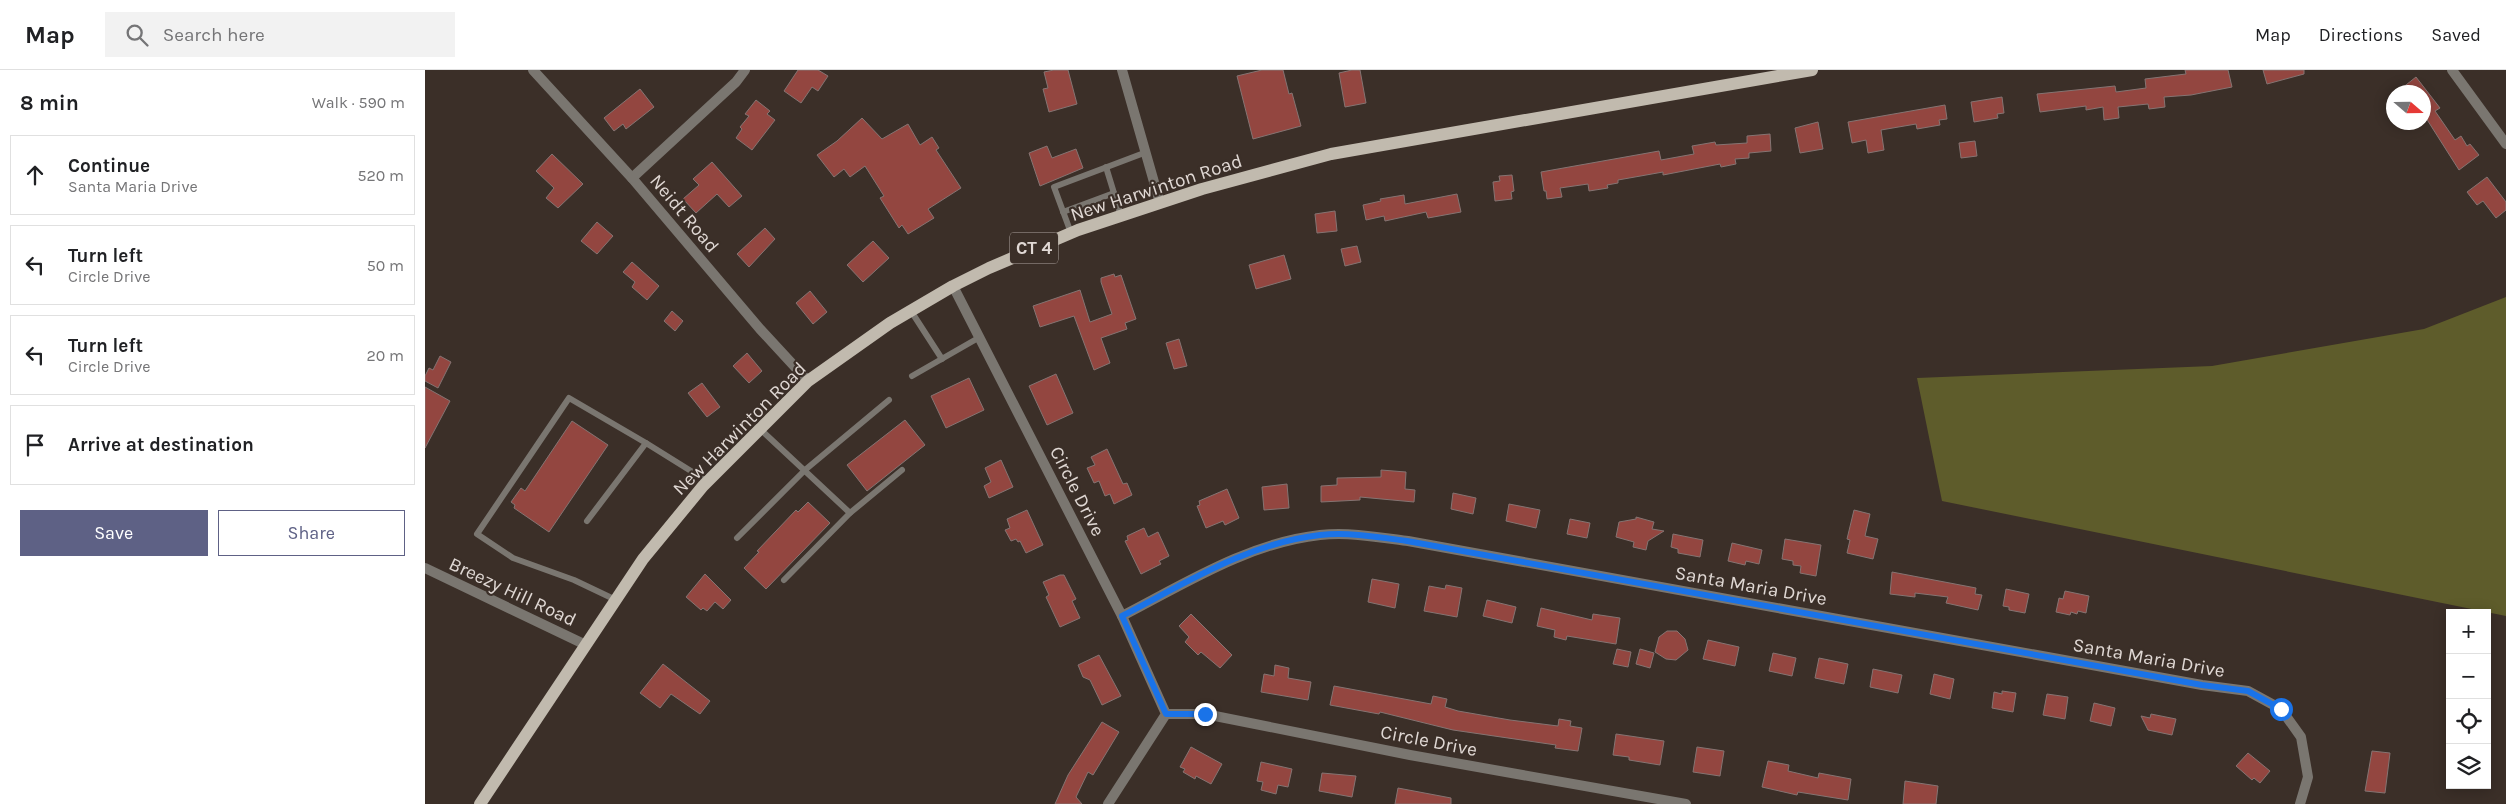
<!DOCTYPE html>
<meta charset="utf-8">
<style>
body{margin:0;font-family:Karla,sans-serif;background:#f2f2f2;color:#202124}
.controls{position:absolute;right:15px;bottom:15px;display:grid;overflow:hidden;border-radius:0px;box-shadow:0 2px 12px #0003}
.controls button{width:45px;height:45px;display:grid;place-items:center;padding:0;border:0;border-bottom:1px solid #e0e0e0;background:#fff;color:#202124;font:25px sans-serif}
.compass{position:absolute;left:1961px;top:15px;width:45px;height:45px;border-radius:50%;background:#fff;box-shadow:0 2px 12px #0003;rotate:110deg}
.stop{position:absolute;width:15px;height:15px;margin:-11px;border:4px solid #1a73e8;border-radius:50%;background:#fff}
.stop.end{background:#1a73e8;border-color:#fff;box-shadow:0 1px 5px #0008}
.list{margin:0;padding:0;list-style:none}
h2{display:flex;justify-content:space-between;align-items:center;height:65px;margin:0;padding:0 20px;font-size:21px}
h2 small{font-size:16px;font-weight:400;color:#757577}
.list li{display:grid;grid-template-columns:32px 1fr auto;gap:15px;align-items:center;box-sizing:border-box;height:80px;margin:0 10px 10px;padding:0 10px;border:1px solid #e0e0e0;border-radius:0px}
.list b{display:block;font-size:19px;white-space:nowrap}
.list p{margin:0;font-size:16px;white-space:nowrap;color:#757577}
.list em{font-size:16px;font-style:normal;color:#757577}
.actions{display:flex;gap:10px;padding:15px 20px}
.actions a{flex:1;padding:11px 0;border:1px solid #5e6185;border-radius:0px;text-align:center;font-size:18px;color:#5e6185}
.actions .main{background:#5e6185;color:#fff}
.icon{flex:none;width:28px;height:28px;fill:none;stroke:currentColor;stroke-width:2;stroke-linecap:round;stroke-linejoin:round}
.map{position:relative;flex:none;width:2081px;height:734px;overflow:hidden}
header{display:flex;align-items:center;gap:30px;box-sizing:border-box;height:70px;padding:0 25px;background:#fff;border-bottom:1px solid #e0e0e0}
header strong{font-size:24px}
nav{display:flex;gap:28px;margin-inline-start:auto;font-size:18px}
.search{width:350px;height:45px;background:#f2f2f2;display:flex;align-items:center;gap:12px;box-sizing:border-box;padding:0 18px;border-radius:0px;color:#757577;font-size:19px}
main{display:flex}
aside{flex:1;background:#fff}
.map>svg:first-child{display:block}
.green{fill:#5e5c2b}
.building{fill:#934640;stroke:#857472}
.lines{fill:none;stroke-linecap:round;stroke-linejoin:round}
.lane{stroke:#7a7670;stroke-width:6}
.street{stroke:#7a7670;stroke-width:10}
.primary{stroke:#c1baae;stroke-width:12}
.route{stroke:#1a73e8;stroke-width:6}
.labels{text-anchor:middle;stroke-width:4.5;stroke-linejoin:round;paint-order:stroke}
.shield{fill:#3b2f28;stroke:#aea5a0;stroke-width:1}
.shield-label{font-size:18px;font-weight:bold;fill:#e0d8d4}
.street-label{font-size:19px;fill:#e0d8d4;stroke:#3b2f28}
</style>
<header>
<strong>Map</strong>
<div class="search"><svg class="icon" aria-label="search" viewBox="0 0 24 24"><circle cx="10" cy="10" r="6"/><path d="M15 15l6 6"/></svg>Search here</div>
<nav><a>Map</a><a>Directions</a><a>Saved</a></nav>
</header>
<main>
<aside>
<h2>8 min<small>Walk · 590 m</small></h2>
<ul class="list">
<li><svg class="icon" aria-label="ahead" viewBox="0 0 24 24"><path d="M12 20V5M6 11l6-6 6 6"/></svg><div><b>Continue</b><p>Santa Maria Drive</p></div><em>520 m</em></li>
<li><svg class="icon" aria-label="left" viewBox="0 0 24 24"><path d="M17 20v-9H6M10 6l-5 5 5 5"/></svg><div><b>Turn left</b><p>Circle Drive</p></div><em>50 m</em></li>
<li><svg class="icon" aria-label="left" viewBox="0 0 24 24"><path d="M17 20v-9H6M10 6l-5 5 5 5"/></svg><div><b>Turn left</b><p>Circle Drive</p></div><em>20 m</em></li>
<li><svg class="icon" aria-label="arrive" viewBox="0 0 24 24"><path d="M6 21V4h12l-3 4 3 4H6"/></svg><div><b>Arrive at destination</b></div></li>
</ul>
<div class="actions"><a class="main">Save</a><a>Share</a></div>
</aside>
<div class="map">
<svg width="2081" height="734" viewBox="0 0 2081 734">
<rect width="100%" height="100%" fill="#3b2f28"/>
<polygon class="green" points="2081,227 2081,546 1517,431 1492,308 1787,296 1999,259"/>
<g class="building">
<polygon points="373,0 393,0 403,6 393,21 387,17 376,33 359,21"/>
<polygon points="629,0 643,0 652,34 624,42 618,19 623,18 619,2"/>
<polygon points="837,0 858,0 864,24 867,23 876,56 828,69 812,6"/>
<polygon points="927,0 935,0 941,33 920,37 914,3"/>
<polygon points="1760,0 1803,0 1807,17 1766,25 1739,27 1740,37 1724,39 1723,34 1693,37 1694,48 1679,50 1678,37 1661,40 1661,36 1615,42 1612,24 1690,16 1691,22 1721,18 1720,9 1761,4"/>
<polygon points="1838,0 1879,0 1879,4 1842,14"/>
<polygon points="1991,7 2015,38 2010,41 2030,70 2036,66 2042,76 2045,74 2054,85 2034,100 2001,48 1998,50 1998,22 1972,22"/>
<polygon points="215,19 229,37 201,59 198,54 189,61 179,48"/>
<polygon points="1577,27 1579,43 1572,44 1573,48 1549,52 1546,32"/>
<polygon points="331,30 345,41 342,44 350,50 327,80 311,68 317,59 315,57 324,46 320,44"/>
<polygon points="1520,35 1522,49 1514,50 1515,55 1492,59 1491,54 1456,60 1459,80 1443,83 1441,70 1427,73 1423,52"/>
<polygon points="437,48 457,69 483,54 495,75 507,67 514,78 511,80 536,118 503,139 509,148 483,164 477,155 474,158 455,128 459,126 440,96 425,107 419,99 409,107 392,85 412,71"/>
<polygon points="1393,52 1398,79 1375,83 1370,58"/>
<polygon points="1345,64 1346,81 1324,83 1324,88 1310,89 1311,94 1296,97 1295,94 1238,105 1238,102 1193,110 1193,113 1182,115 1183,118 1164,121 1163,114 1135,118 1137,127 1122,129 1121,121 1119,121 1116,102 1234,81 1236,90 1269,84 1267,76 1290,72 1291,75 1322,73 1322,66"/>
<polygon points="1550,71 1552,86 1536,88 1534,73"/>
<polygon points="622,76 627,88 651,79 658,98 615,116 604,83"/>
<polygon points="127,84 158,114 133,138 121,128 129,118 111,101"/>
<polygon points="287,92 317,126 304,137 292,124 271,143 258,129 274,115 268,109"/>
<polygon points="1087,105 1089,121 1086,122 1087,129 1070,131 1068,112 1075,111 1074,106"/>
<polygon points="2062,107 2081,132 2081,140 2071,148 2058,131 2052,135 2042,122"/>
<polygon points="1032,124 1036,142 1003,148 1001,142 960,151 959,146 941,150 938,135 956,131 955,129 979,125 980,134"/>
<polygon points="910,141 912,161 892,163 890,144"/>
<polygon points="172,152 188,166 172,184 156,171"/>
<polygon points="340,158 350,169 324,197 312,184"/>
<polygon points="448,171 464,188 438,212 422,195"/>
<polygon points="932,176 936,192 920,196 916,179"/>
<polygon points="859,185 866,209 831,219 824,195"/>
<polygon points="207,192 234,216 222,230 207,217 210,212 198,202"/>
<polygon points="689,204 690,207 696,205 711,249 700,253 702,259 676,268 685,293 669,300 649,246 615,257 608,236 655,220 665,252 687,244 676,212 676,208"/>
<polygon points="385,221 402,242 388,254 371,233"/>
<polygon points="247,241 258,251 250,261 239,251"/>
<polygon points="754,269 762,296 749,299 741,273"/>
<polygon points="322,283 337,301 324,313 308,296"/>
<polygon points="15,286 26,292 13,318 0,311 0,306 4,298 8,300"/>
<polygon points="631,304 648,343 622,355 604,316"/>
<polygon points="544,308 559,340 521,358 506,326"/>
<polygon points="277,313 295,337 282,347 263,323"/>
<polygon points="0,317 25,331 0,378"/>
<polygon points="480,350 500,375 442,421 422,395"/>
<polygon points="147,351 183,375 124,462 89,438 90,435 86,432 96,418 100,421"/>
<polygon points="682,379 698,414 702,413 707,425 689,434 685,424 680,426 674,411 669,413 662,398 670,395 666,387"/>
<polygon points="576,390 588,417 564,428 559,416 566,412 560,398"/>
<polygon points="956,400 981,402 980,419 990,420 989,432 935,427 935,430 896,432 896,416 912,415 912,408 956,407"/>
<polygon points="862,414 864,438 839,440 837,417"/>
<polygon points="802,419 814,448 800,455 798,451 781,458 772,436 775,435 774,431"/>
<polygon points="1028,423 1051,428 1048,444 1026,439"/>
<polygon points="383,432 405,453 341,519 319,498 334,482 332,481 371,440 373,442"/>
<polygon points="1084,434 1115,440 1111,458 1081,451"/>
<polygon points="602,440 618,475 601,483 595,471 593,472 591,469 586,471 580,460 585,458 582,449"/>
<polygon points="1429,440 1445,444 1440,466 1453,469 1448,489 1422,483 1425,470 1422,469"/>
<polygon points="1211,447 1229,452 1227,459 1239,461 1223,471 1221,480 1208,477 1209,472 1191,467 1194,452 1211,449"/>
<polygon points="1145,449 1165,453 1162,468 1142,464"/>
<polygon points="719,458 723,467 733,462 744,486 734,491 736,494 716,504 700,471 703,470 702,466"/>
<polygon points="1248,464 1278,470 1275,487 1253,483 1253,479 1246,477"/>
<polygon points="1360,469 1396,475 1391,506 1375,503 1376,496 1368,495 1368,491 1357,489"/>
<polygon points="1307,473 1337,480 1334,494 1321,491 1320,495 1303,491"/>
<polygon points="1467,502 1551,518 1550,524 1557,525 1553,540 1521,533 1523,527 1490,523 1490,527 1465,524"/>
<polygon points="280,504 306,530 298,539 290,532 282,541 278,538 276,540 261,527"/>
<polygon points="635,505 639,505 651,529 647,531 655,548 635,557 621,527 624,525 618,512"/>
<polygon points="947,509 974,514 970,538 943,532"/>
<polygon points="1021,515 1037,518 1032,547 999,541 1004,516 1020,519"/>
<polygon points="1581,519 1604,524 1600,543 1584,540 1584,537 1578,536"/>
<polygon points="1640,521 1664,526 1661,543 1653,541 1652,544 1646,542 1645,545 1631,542 1634,528 1638,529"/>
<polygon points="1062,530 1091,537 1087,553 1058,546"/>
<polygon points="1116,538 1167,550 1168,544 1195,548 1191,574 1142,566 1141,570 1129,567 1130,560 1112,556"/>
<polygon points="766,544 807,585 795,598 776,582 773,585 760,572 764,567 754,556"/>
<polygon points="1242,561 1252,561 1260,569 1263,580 1251,590 1241,589 1230,582 1234,567"/>
<polygon points="1283,570 1314,577 1310,596 1278,589"/>
<polygon points="1192,579 1206,582 1203,597 1188,594"/>
<polygon points="1215,579 1229,583 1225,598 1211,594"/>
<polygon points="1348,583 1371,588 1367,606 1344,601"/>
<polygon points="674,585 696,626 677,635 665,610 658,607 653,595"/>
<polygon points="1394,588 1423,594 1419,614 1390,608"/>
<polygon points="238,594 285,631 275,644 246,624 235,638 215,623"/>
<polygon points="850,595 864,598 863,608 886,612 883,630 836,622 839,604 849,606"/>
<polygon points="1448,599 1477,605 1473,623 1445,617"/>
<polygon points="1509,604 1529,609 1525,629 1505,624"/>
<polygon points="909,616 1006,634 1008,626 1022,629 1020,637 1033,641 1085,650 1133,656 1134,649 1146,651 1145,656 1157,658 1153,681 1130,678 1131,675 1028,660 955,642 954,644 905,635"/>
<polygon points="1577,621 1591,623 1588,642 1567,638 1569,622 1577,624"/>
<polygon points="1622,624 1643,627 1640,649 1618,645"/>
<polygon points="1669,633 1690,638 1686,656 1665,651"/>
<polygon points="1726,644 1751,649 1747,665 1723,660 1716,646 1725,648"/>
<polygon points="677,652 694,662 668,705 663,702 651,727 657,734 630,734 643,705"/>
<polygon points="1191,664 1239,671 1235,695 1204,690 1204,687 1188,685"/>
<polygon points="766,677 797,694 786,714 771,706 770,709 758,702 760,699 755,697"/>
<polygon points="1272,677 1299,681 1295,706 1268,702"/>
<polygon points="1947,681 1965,683 1960,723 1940,721"/>
<polygon points="1823,683 1845,701 1835,713 1829,708 1827,710 1811,696"/>
<polygon points="1343,691 1364,695 1363,701 1393,708 1394,703 1426,709 1423,730 1373,722 1372,725 1337,717"/>
<polygon points="836,692 867,699 863,717 853,715 851,724 836,720 838,712 832,711"/>
<polygon points="897,703 931,706 927,727 894,721"/>
<polygon points="1480,711 1513,716 1511,734 1478,734"/>
<polygon points="973,718 1026,728 1026,734 970,734"/>
</g>
<g class="lines">
<g class="lane">
<polyline points="681,97 696,146"/>
<polyline points="638,142 689,123"/>
<polyline points="646,163 629,117 719,83"/>
<polyline points="486,241 517,289"/>
<polyline points="487,306 555,267"/>
<polyline points="335,359 425,443 477,400"/>
<polyline points="162,451 221,373 282,411"/>
<polyline points="312,468 380,400 464,330"/>
<polyline points="359,510 425,443"/>
<polyline points="191,530 149,510 88,488 52,464 144,328 221,373"/>
</g>
<g class="street">
<polyline points="108,0 207,108 335,259 383,311"/>
<polyline points="697,0 735,133"/>
<polyline points="2027,0 2081,74"/>
<polyline points="207,108 311,12 320,0"/>
<polyline points="528,216 697,546 741,644 683,734"/>
<polyline points="0,498 161,575"/>
<path d="M697,546C759,514 823,473 895,465C924,462 953,467 983,471L1777,615L1823,621L1856,639L1876,667L1883,707L1875,734"/>
<polyline points="741,644 780,644 985,685 1261,734"/>
</g>
<polyline class="primary" points="55,734 218,489 278,416 383,311 465,253 528,216 564,198 653,160 777,119 906,84 1387,0"/>
</g>
<g class="lines">
<path class="route" d="M780,644H741L697,546C759,514 823,473 895,465C924,462 953,467 982,471L1777,615L1823,621L1856,639"/>
</g>
<g class="labels">
<rect class="shield" x="585" y="162.5" width="48" height="31" rx="4"/>
<g class="shield-label">
<text x="609" y="184">CT 4</text>
</g>
<g class="street-label">
<text transform="translate(731 117) rotate(-18)" y="7">New Harwinton Road</text>
<text transform="translate(260 143) rotate(50)" y="7">Neidt Road</text>
<text transform="translate(314 358) rotate(-45)" y="7">New Harwinton Road</text>
<text transform="translate(653 421) rotate(63)" y="7">Circle Drive</text>
<text transform="translate(1326 515) rotate(10)" y="7">Santa Maria Drive</text>
<text transform="translate(88 521) rotate(25)" y="7">Breezy Hill Road</text>
<text transform="translate(1724 587) rotate(10)" y="7">Santa Maria Drive</text>
<text transform="translate(1004 670) rotate(11)" y="7">Circle Drive</text>
</g>
</g>
</svg>
<div class="controls">
<button>+</button>
<button>−</button>
<button><svg class="icon" aria-label="locate" viewBox="0 0 24 24"><circle cx="12" cy="12" r="6"/><path d="M12 2v4M12 18v4M2 12h4M18 12h4"/></svg></button>
<button><svg class="icon" aria-label="layers" viewBox="0 0 24 24"><path d="M12 4l9 5-9 5-9-5zM3 14l9 5 9-5"/></svg></button>
</div>
<svg class="compass" viewBox="-18 -18 36 36"><path d="M0-13l5 13h-10z" fill="#e53935"/><path d="M0 13l5-13h-10z" fill="#757577"/></svg>
<div class="stop" style="left:1856px;top:639px"></div>
<div class="stop end" style="left:780px;top:644px"></div>
</div>
</main>
